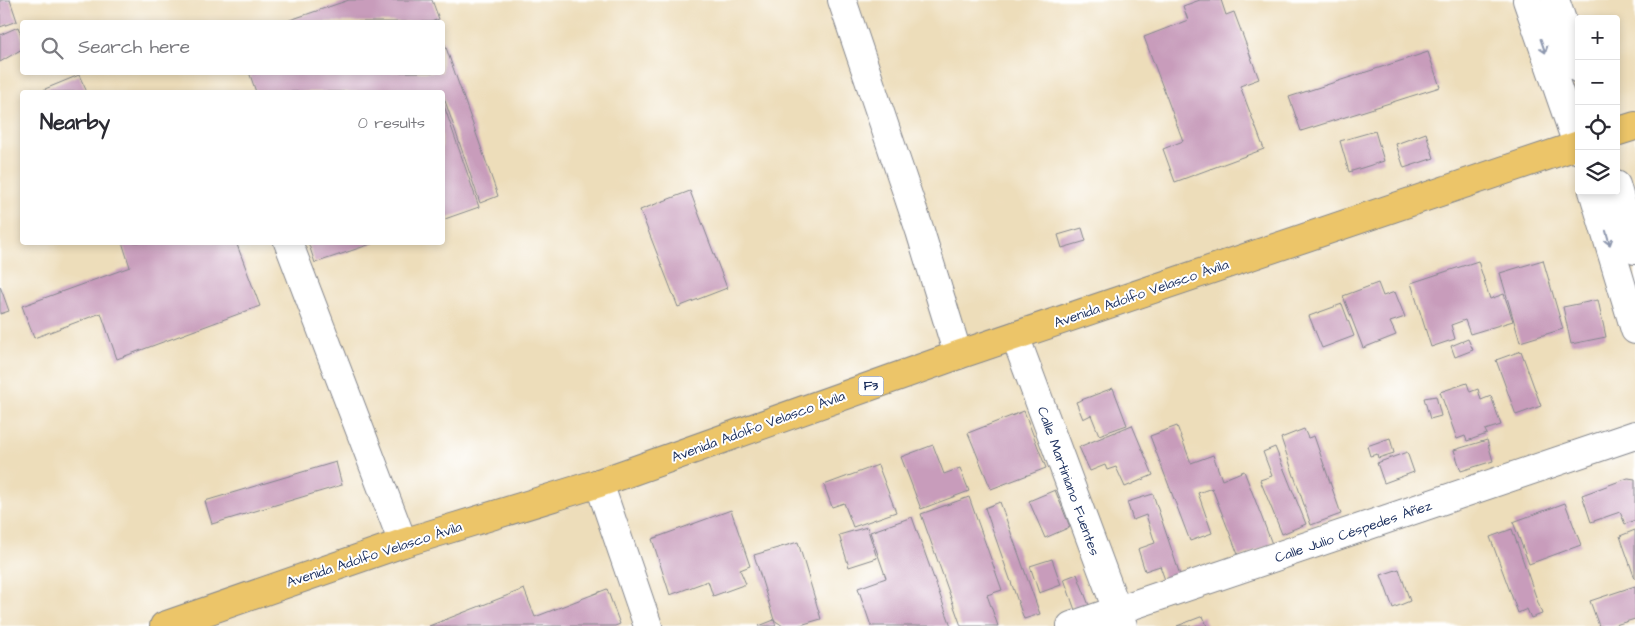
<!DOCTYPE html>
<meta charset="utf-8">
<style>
body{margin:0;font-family:"Architects Daughter",sans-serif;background:#f7f7f7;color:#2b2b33}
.controls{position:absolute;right:15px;top:15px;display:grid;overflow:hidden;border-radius:5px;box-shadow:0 2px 8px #0003}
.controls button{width:45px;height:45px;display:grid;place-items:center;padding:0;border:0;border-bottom:1px solid #e1e1e2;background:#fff;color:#2b2b33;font:25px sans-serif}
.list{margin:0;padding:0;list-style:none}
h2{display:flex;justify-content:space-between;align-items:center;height:65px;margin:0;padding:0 20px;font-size:21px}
h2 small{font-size:16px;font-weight:400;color:#7c7c81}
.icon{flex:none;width:28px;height:28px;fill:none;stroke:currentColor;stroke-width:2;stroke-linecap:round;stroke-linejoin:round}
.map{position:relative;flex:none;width:1635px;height:626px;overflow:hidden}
.search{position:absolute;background:#fff;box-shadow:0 2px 8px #0003;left:20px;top:20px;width:425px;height:55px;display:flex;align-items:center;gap:12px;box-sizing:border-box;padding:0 18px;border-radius:5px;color:#7c7c81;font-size:19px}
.panel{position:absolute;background:#fff;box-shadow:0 2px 8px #0003;left:20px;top:90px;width:425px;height:155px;border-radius:5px}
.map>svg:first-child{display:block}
.building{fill:#c89cbb}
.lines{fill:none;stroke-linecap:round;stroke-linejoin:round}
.minor-casing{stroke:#84868c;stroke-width:30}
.highway-casing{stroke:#84868c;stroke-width:30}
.minor{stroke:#fff;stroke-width:28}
.highway{stroke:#ecc569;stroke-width:28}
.oneway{stroke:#8d97ae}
.labels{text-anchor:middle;stroke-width:4;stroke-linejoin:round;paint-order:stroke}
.shield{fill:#fff;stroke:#5f6d8e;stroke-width:1}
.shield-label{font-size:12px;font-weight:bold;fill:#1b2f5e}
.street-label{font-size:14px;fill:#1b2f5e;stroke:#fff}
</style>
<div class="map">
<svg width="1635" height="626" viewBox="0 0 1635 626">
<rect width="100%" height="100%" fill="#fff"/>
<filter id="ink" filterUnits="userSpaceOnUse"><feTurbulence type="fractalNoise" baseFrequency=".02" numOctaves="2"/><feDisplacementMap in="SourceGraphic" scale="10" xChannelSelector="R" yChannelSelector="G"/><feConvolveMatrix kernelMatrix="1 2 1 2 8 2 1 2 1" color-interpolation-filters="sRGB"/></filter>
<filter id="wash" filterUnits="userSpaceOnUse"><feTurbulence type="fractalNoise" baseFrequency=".0096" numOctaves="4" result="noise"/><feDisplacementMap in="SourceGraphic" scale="20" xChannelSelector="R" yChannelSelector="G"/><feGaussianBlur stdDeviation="1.12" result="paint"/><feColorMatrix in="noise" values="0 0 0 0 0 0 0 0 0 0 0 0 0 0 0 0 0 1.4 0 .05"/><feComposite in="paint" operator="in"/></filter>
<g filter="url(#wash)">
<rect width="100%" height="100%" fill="#edddba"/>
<g id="blocks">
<g class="building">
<polygon points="0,0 10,0 17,21 0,27"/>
<polygon points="349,0 432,0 439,19 431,22 284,22"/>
<polygon points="1200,0 1221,0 1226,15 1234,12 1259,79 1240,86 1264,149 1175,182 1163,149 1183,141 1144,37 1188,20 1183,6"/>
<polygon points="18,27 22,37 22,49 0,62 0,35"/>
<polygon points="443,39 498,196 480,203 442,92 256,92 249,72 442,72"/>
<polygon points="1428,52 1440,87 1301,131 1289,97"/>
<polygon points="79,75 87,92 46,92 45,89"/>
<polygon points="442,100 479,207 442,220"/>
<polygon points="1375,131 1384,161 1349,172 1340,141"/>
<polygon points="1426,133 1434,158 1404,168 1396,144"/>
<polygon points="690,191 727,288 678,307 640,210"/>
<polygon points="1082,228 1086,241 1062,248 1058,235"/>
<polygon points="122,242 236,242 260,306 117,359 101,313 34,338 22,306 130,267"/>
<polygon points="308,242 374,242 374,243 315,263"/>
<polygon points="1543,260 1563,329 1520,342 1500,273"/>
<polygon points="1478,261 1490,299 1504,294 1513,321 1470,334 1465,320 1451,325 1455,339 1431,347 1411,283"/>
<polygon points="1378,283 1383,296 1395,292 1405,317 1390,322 1396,335 1363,348 1343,296"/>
<polygon points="0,286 9,311 0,314"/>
<polygon points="1598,300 1606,337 1571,344 1563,307"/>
<polygon points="1342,304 1354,336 1322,348 1309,316"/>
<polygon points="1468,339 1473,350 1455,357 1451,346"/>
<polygon points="1521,351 1541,406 1516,415 1496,360"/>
<polygon points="1467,383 1470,392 1478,389 1481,400 1491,396 1501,425 1485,430 1487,434 1467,441 1465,436 1457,439 1440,392"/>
<polygon points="1113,388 1127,425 1099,435 1091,415 1083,419 1076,402"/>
<polygon points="1436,396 1441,416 1430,419 1424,398"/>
<polygon points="1024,411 1046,468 991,489 968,433"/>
<polygon points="1132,425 1153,475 1125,487 1116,467 1107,470 1105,465 1090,471 1079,447"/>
<polygon points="1177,426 1191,463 1213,455 1222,480 1244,471 1272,544 1239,557 1212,488 1198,493 1212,533 1190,541 1150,436"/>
<polygon points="1304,429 1308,438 1314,436 1341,514 1311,525 1281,438"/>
<polygon points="1390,438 1394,453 1378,458 1377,454 1370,456 1367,446"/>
<polygon points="1487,440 1493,461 1461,471 1454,450"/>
<polygon points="933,445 944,474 960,468 969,491 921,509 901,457"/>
<polygon points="1275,447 1306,524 1282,534 1260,480 1272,476 1263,452"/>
<polygon points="1407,452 1414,472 1384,483 1377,463"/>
<polygon points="336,462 342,485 212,524 205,501"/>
<polygon points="878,465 896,512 853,527 844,503 832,507 824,485"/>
<polygon points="1628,478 1635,479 1635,520 1625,524 1620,512 1591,522 1582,495"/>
<polygon points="1055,490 1070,527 1045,538 1029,501"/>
<polygon points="1153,494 1180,575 1165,580 1160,566 1145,571 1138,549 1155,543 1146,515 1133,520 1127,502"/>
<polygon points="969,497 1002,590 987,595 998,626 961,626 921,514"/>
<polygon points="1000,502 1040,614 1024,619 985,508"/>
<polygon points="1565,503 1581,545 1529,564 1513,522"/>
<polygon points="731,510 750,566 740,570 746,584 713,596 708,581 670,595 652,539"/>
<polygon points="912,517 951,626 871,626 858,588 886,578 870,532"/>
<polygon points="867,527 877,558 849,567 839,535"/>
<polygon points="1512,529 1542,614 1531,618 1527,609 1518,613 1490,537"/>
<polygon points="1635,530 1635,579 1620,536"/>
<polygon points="798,542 821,619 797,626 783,626 774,620 754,555"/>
<polygon points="1052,559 1061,585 1039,593 1030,566"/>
<polygon points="1399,569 1410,601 1393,608 1381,575"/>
<polygon points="1077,574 1090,608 1076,613 1064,579"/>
<polygon points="1635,586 1635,619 1612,626 1599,626 1590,601"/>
<polygon points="524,589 535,617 607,589 620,624 615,626 429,626"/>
<polygon points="1203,616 1207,626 1177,626"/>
<polygon points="774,620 776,626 759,626"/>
</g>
</g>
</g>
<g filter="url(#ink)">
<use href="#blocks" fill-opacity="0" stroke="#84868c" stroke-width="1"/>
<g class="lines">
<g class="minor-casing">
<g id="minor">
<polyline points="842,0 920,231 958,355"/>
<polyline points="1527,0 1579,150"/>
<polyline points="1555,0 1579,69"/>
<polyline points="1616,185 1635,250"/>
<polyline points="1593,191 1635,330"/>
<polyline points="288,242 403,543"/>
<polyline points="1015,336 1123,626"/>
<polyline points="599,483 648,626"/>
<polyline points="1071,626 1635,435"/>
</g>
</g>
<g class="highway-casing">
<g id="highway">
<polyline points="1616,132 1635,126"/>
<polyline points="164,626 403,543 599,483 958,355 1579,145"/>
</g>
</g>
<use href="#minor" class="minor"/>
<use href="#highway" class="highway"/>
</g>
<defs><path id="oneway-shaft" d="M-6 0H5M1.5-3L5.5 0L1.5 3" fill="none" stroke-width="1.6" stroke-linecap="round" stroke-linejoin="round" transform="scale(1.25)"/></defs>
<g class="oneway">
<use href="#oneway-shaft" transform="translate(1543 46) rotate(71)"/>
<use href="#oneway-shaft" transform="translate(1608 238) rotate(74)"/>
</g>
</g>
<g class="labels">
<rect class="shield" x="858.5" y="376.5" width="25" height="19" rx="4"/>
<g class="shield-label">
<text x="871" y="390">F3</text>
</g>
<g class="street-label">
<text transform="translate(1141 293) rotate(-19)" y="5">Avenida Adolfo Velasco Ávila</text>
<text transform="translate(758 426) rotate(-20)" y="5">Avenida Adolfo Velasco Ávila</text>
<text transform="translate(1069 481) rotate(70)" y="5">Calle Martiniano Fuentes</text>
<text transform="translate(1353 531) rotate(-19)" y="5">Calle Julio Céspedes Áñez</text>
<text transform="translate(374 554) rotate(-18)" y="5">Avenida Adolfo Velasco Ávila</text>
</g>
</g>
</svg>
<div class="controls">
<button>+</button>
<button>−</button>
<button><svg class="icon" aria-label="locate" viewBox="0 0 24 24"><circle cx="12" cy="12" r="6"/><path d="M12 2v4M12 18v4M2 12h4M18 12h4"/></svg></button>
<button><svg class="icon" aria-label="layers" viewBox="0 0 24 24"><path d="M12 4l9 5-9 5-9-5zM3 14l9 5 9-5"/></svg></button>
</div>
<div class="search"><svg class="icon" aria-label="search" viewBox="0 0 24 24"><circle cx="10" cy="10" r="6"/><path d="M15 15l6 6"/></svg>Search here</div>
<section class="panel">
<h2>Nearby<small>0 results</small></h2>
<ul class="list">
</ul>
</section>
</div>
